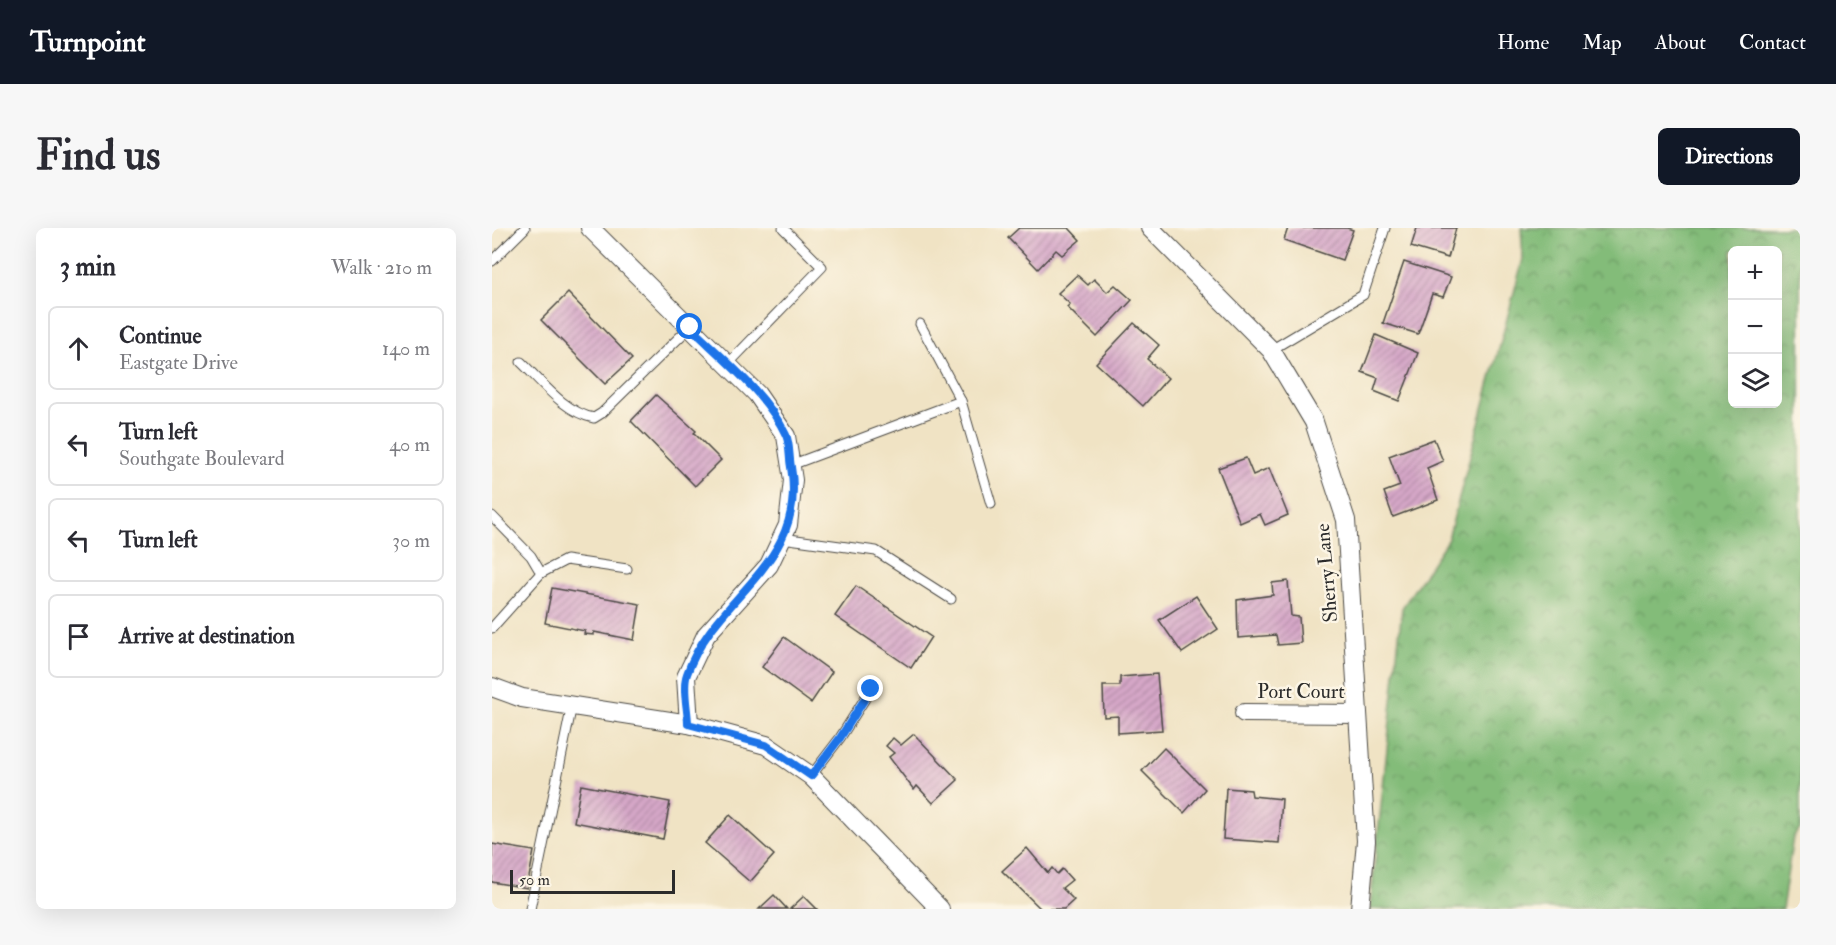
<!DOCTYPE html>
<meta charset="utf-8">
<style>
body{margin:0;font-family:"IM FELL Double Pica",serif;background:#f7f7f7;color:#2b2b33}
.controls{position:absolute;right:18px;top:18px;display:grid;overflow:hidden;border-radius:9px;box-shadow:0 6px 24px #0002}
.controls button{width:54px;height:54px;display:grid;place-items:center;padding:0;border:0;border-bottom:2px solid #e1e1e2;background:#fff;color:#2b2b33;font:30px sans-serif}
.scale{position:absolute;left:18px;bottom:15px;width:165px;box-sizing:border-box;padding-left:6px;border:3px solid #2b2b2b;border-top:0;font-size:16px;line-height:21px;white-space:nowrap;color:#2b2b2b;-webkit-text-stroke:4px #fcf5e5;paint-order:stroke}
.stop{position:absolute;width:18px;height:18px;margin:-14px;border:4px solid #1a73e8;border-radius:50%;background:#fff}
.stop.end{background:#1a73e8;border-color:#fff;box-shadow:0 2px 6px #0008}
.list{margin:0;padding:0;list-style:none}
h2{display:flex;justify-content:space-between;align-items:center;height:78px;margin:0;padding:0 24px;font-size:26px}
h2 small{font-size:20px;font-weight:400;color:#7c7c81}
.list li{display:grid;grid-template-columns:39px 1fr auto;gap:18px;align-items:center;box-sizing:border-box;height:84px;margin:0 12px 12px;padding:0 12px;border:2px solid #e1e1e2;border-radius:9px}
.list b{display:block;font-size:22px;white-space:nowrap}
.list p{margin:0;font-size:20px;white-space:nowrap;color:#7c7c81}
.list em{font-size:20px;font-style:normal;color:#7c7c81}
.icon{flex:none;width:33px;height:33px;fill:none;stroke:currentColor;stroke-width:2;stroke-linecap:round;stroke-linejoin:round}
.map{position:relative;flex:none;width:1308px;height:681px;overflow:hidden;border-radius:9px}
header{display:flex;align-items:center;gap:36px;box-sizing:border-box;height:84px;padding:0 30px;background:#111827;color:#fff}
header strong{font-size:28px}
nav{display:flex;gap:33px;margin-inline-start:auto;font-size:21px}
.intro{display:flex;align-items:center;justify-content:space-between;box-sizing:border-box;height:144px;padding:0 36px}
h1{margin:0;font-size:42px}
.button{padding:15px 27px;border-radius:9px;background:#111827;color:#fff;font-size:21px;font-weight:700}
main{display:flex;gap:36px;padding:0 36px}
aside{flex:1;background:#fff;border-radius:9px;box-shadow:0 6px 24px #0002}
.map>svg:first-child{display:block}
.forest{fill:url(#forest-crowns);stroke:#577452;stroke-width:1.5;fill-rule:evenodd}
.building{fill:url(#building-hatch)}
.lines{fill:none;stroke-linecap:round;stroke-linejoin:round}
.lane-casing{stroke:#494742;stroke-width:11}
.street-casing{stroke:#494742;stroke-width:20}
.lane{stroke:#fff;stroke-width:9}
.street{stroke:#fff;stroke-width:18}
.route{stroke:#1a73e8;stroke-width:8}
.labels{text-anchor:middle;stroke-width:5;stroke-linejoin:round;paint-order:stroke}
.street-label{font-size:20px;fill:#2b2b2b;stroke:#fcf5e5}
</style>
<header>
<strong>Turnpoint</strong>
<nav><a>Home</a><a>Map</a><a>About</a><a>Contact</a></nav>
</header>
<div class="intro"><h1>Find us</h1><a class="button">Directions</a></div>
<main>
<aside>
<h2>3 min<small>Walk · 210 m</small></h2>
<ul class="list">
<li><svg class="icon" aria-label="ahead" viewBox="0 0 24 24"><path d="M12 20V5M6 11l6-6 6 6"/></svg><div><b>Continue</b><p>Eastgate Drive</p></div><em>140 m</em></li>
<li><svg class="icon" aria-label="left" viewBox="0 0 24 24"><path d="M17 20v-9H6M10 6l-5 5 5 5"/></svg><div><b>Turn left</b><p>Southgate Boulevard</p></div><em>40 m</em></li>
<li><svg class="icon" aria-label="left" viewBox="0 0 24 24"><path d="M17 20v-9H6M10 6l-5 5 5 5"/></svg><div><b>Turn left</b></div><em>30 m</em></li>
<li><svg class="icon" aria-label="arrive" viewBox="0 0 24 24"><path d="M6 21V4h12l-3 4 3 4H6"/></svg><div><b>Arrive at destination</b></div></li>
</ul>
</aside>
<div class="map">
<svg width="1308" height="681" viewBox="0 0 1308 681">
<defs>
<pattern id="forest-crowns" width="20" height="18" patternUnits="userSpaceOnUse" patternTransform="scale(1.5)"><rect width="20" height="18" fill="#83bc79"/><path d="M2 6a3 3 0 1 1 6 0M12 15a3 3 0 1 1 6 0" fill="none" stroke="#6b9963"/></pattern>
<pattern id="building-hatch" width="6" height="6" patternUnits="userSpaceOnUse" patternTransform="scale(1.5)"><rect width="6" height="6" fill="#d6a7c8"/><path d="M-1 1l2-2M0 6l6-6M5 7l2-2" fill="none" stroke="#ae88a3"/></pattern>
</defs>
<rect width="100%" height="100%" fill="#fcf5e5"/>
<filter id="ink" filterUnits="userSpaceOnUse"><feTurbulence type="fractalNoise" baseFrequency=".0167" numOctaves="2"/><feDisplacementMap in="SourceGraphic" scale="12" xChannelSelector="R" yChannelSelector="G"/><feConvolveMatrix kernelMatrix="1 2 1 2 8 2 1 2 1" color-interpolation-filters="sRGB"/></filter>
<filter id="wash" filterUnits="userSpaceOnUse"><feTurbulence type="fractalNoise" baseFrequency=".008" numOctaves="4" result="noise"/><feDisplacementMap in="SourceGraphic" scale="24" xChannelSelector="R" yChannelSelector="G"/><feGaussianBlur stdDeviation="1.35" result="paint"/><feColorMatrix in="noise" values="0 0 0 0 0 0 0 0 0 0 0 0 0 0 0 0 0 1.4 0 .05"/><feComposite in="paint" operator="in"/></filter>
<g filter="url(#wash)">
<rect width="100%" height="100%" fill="#f0e3c4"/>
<path class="forest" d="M1029,0H1308V601L1301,609L1290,681H878L910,380L956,311L1031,31ZM1240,22H1286V176H1240Z"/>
<g id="blocks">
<g class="building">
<polygon points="527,0 577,0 588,12 570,27 564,22 546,41 516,10"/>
<polygon points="796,0 855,0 861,2 850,32 792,12"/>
<polygon points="925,0 964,0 956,30 919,19"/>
<polygon points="912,34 959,49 951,69 940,66 926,106 891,95"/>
<polygon points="585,47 596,57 602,51 615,64 623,57 640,72 605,109 575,79 578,76 566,65"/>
<polygon points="76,65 140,131 113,156 49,92"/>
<polygon points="642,95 667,117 655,131 676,150 651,178 604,135"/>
<polygon points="884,107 926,125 907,173 882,163 886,150 870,144"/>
<polygon points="164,167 204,203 202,205 229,232 203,258 139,193"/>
<polygon points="942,211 951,233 935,240 946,272 901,289 892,264 908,258 897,228"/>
<polygon points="754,230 761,247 777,240 796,287 773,297 768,286 748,295 726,240"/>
<polygon points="796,353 799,388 807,389 809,415 786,417 784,407 746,410 745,372 781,367 780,355"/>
<polygon points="364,358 439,409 419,440 343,388"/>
<polygon points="60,360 148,376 142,412 102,404 102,407 92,406 93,403 53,395"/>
<polygon points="704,368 726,401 690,425 667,392"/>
<polygon points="292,409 340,444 319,475 270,439"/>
<polygon points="665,446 670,502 626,505 626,488 612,489 611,458 628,458 628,449"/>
<polygon points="422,506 466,552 441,575 425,558 422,562 397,529 402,525 394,518 401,510 409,517"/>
<polygon points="672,520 713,561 692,585 650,543"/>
<polygon points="89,557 178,574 171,611 82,594"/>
<polygon points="734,560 759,562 760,568 790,571 787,615 731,611"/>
<polygon points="238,587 282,627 258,654 213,615"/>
<polygon points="0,616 42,623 35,660 0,654"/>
<polygon points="535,620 556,645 560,640 565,646 570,641 580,652 570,660 582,672 572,681 549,681 510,643"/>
<polygon points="282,667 295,681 267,681"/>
<polygon points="312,668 325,681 298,681"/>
</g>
</g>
</g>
<g filter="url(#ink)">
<use href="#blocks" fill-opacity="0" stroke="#494742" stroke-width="1.5"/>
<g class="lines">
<g class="lane-casing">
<g id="lane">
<polyline points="0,33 33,0"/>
<polyline points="779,122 871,67 893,0"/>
<path d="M29,134C50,154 72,184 102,190L110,185L198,99"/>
<polyline points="236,136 330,39 291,0"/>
<polyline points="469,173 499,276"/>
<polyline points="299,237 469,173 428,96"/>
<polyline points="0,288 39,328 49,345"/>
<polyline points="290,310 384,323 459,371"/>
<polyline points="0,400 49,345 74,332 135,341"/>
<polyline points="319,548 348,510 379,461"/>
<polyline points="38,681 80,477"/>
</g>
</g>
<g class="street-casing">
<g id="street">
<polyline points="98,0 265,166 294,208 301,252 296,297 277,337 214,407 194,449 197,496"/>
<polyline points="658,0 779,122 822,194 854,292 874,613 868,681"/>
<polyline points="0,459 30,470 197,496 274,517 319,548 448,681"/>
<polyline points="752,485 866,486"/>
</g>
</g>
<use href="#lane" class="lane"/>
<use href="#street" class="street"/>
</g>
</g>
<g class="lines" filter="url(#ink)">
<path class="route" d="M198,99C230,130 275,166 294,207C298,216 297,229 299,239C316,337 222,367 195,446C190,460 196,482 196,496L274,517L319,548L348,510L379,461"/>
</g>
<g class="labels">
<g class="street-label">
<text transform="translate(834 345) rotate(-95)" y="7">Sherry Lane</text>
<text x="809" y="470">Port Court</text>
</g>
</g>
</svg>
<div class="controls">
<button>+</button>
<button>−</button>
<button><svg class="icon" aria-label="layers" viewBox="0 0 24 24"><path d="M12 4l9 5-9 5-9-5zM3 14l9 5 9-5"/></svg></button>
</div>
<div class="scale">50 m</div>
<div class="stop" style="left:198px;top:99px"></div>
<div class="stop end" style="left:379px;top:461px"></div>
</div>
</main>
